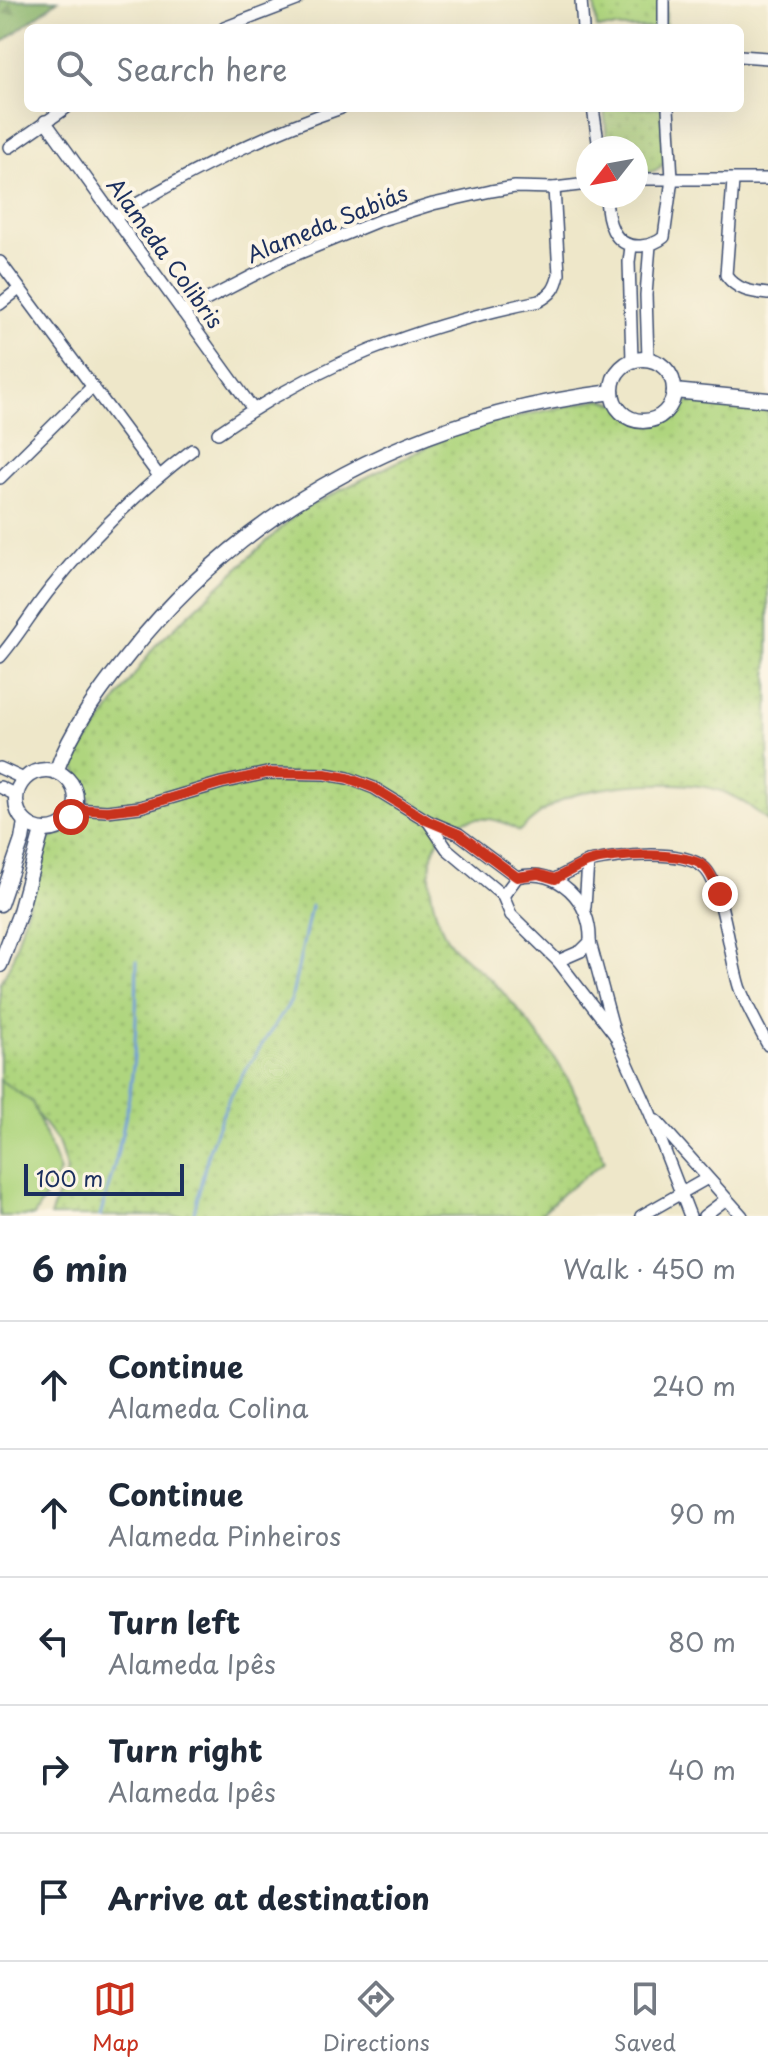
<!DOCTYPE html>
<meta charset="utf-8">
<style>
body{margin:0;font-family:"Playpen Sans",sans-serif;background:#f6f6f7;color:#1f2937}
.compass{position:absolute;left:576px;top:136px;width:72px;height:72px;border-radius:50%;background:#fff;box-shadow:0 8px 32px #0002;rotate:239deg}
.scale{position:absolute;left:24px;bottom:20px;width:160px;box-sizing:border-box;padding-left:8px;border:4px solid #1b2f5e;border-top:0;font-size:22px;line-height:28px;white-space:nowrap;color:#1b2f5e;-webkit-text-stroke:6px #fcf5e5;paint-order:stroke}
.stop{position:absolute;width:24px;height:24px;margin:-18px;border:6px solid #c8321e;border-radius:50%;background:#fff}
.stop.end{background:#c8321e;border-color:#fff;box-shadow:0 2px 8px #0008}
.list{margin:0;padding:0;list-style:none}
h2{display:flex;justify-content:space-between;align-items:center;height:104px;margin:0;padding:0 32px;font-size:34px}
h2 small{font-size:26px;font-weight:400;color:#747a83}
.list li{display:grid;grid-template-columns:52px 1fr auto;gap:24px;align-items:center;box-sizing:border-box;height:128px;padding:0 32px;border-top:2px solid #e0e1e3}
.list b{display:block;font-size:30px;white-space:nowrap}
.list p{margin:0;font-size:26px;white-space:nowrap;color:#747a83}
.list em{font-size:26px;font-style:normal;color:#747a83}
.icon{flex:none;width:44px;height:44px;fill:none;stroke:currentColor;stroke-width:2;stroke-linecap:round;stroke-linejoin:round}
.map{position:relative;flex:none;width:768px;height:1216px;overflow:hidden}
.search{position:absolute;background:#fff;box-shadow:0 8px 32px #0002;left:24px;right:24px;top:24px;height:88px;display:flex;align-items:center;gap:20px;box-sizing:border-box;padding:0 28px;border-radius:12px;color:#747a83;font-size:30px}
.sheet{height:744px;background:#fff}
nav{display:flex;justify-content:space-around;align-items:center;box-sizing:border-box;height:112px;border-top:2px solid #e0e1e3;background:#fff;font-size:22px;color:#747a83}
nav a{display:grid;justify-items:center;gap:4px}
nav .on{color:#c8321e}
.map>svg:first-child{display:block}
.green{fill:url(#green-dots);stroke:#65826e;stroke-width:2}
.forest{fill:url(#forest-firs);stroke:#537266;stroke-width:2}
.pitch{fill:#afd57e;stroke:#65826e;stroke-width:2}
.lines{fill:none;stroke-linecap:round;stroke-linejoin:round}
.stream{stroke:#6f9dd7;stroke-width:3}
.minor-casing{stroke:#3b4b6e;stroke-width:14}
.tertiary-casing{stroke:#3b4b6e;stroke-width:17}
.minor{stroke:#fff;stroke-width:11}
.tertiary{stroke:#fff;stroke-width:14}
.route{stroke:#c8321e;stroke-width:10}
.labels{text-anchor:middle;stroke-width:8;stroke-linejoin:round;paint-order:stroke}
.street-label{font-size:22px;fill:#1b2f5e;stroke:#fcf5e5}
</style>
<div class="map">
<svg width="768" height="1216" viewBox="0 0 768 1216">
<defs>
<pattern id="green-dots" width="8" height="8" patternUnits="userSpaceOnUse" patternTransform="scale(2)"><rect width="8" height="8" fill="#afd57e"/><path d="M2 2h.1M6 6h.1" fill="none" stroke="#96b76f" stroke-width="1.8" stroke-linecap="round"/></pattern>
<pattern id="forest-firs" width="22" height="20" patternUnits="userSpaceOnUse" patternTransform="scale(2)"><rect width="22" height="20" fill="#8bb66d"/><path d="M5 1l3.5 6h-7zM16 11l3.5 6h-7z" fill="#71945d"/></pattern>
</defs>
<rect width="100%" height="100%" fill="#fcf5e5"/>
<filter id="ink" filterUnits="userSpaceOnUse"><feTurbulence type="fractalNoise" baseFrequency=".0125" numOctaves="2"/><feDisplacementMap in="SourceGraphic" scale="16" xChannelSelector="R" yChannelSelector="G"/><feConvolveMatrix kernelMatrix="1 2 1 2 8 2 1 2 1" color-interpolation-filters="sRGB"/></filter>
<filter id="wash" filterUnits="userSpaceOnUse"><feTurbulence type="fractalNoise" baseFrequency=".006" numOctaves="4" result="noise"/><feDisplacementMap in="SourceGraphic" scale="32" xChannelSelector="R" yChannelSelector="G"/><feGaussianBlur stdDeviation="1.8" result="paint"/><feColorMatrix in="noise" values="0 0 0 0 0 0 0 0 0 0 0 0 0 0 0 0 0 1.4 0 .05"/><feComposite in="paint" operator="in"/></filter>
<g filter="url(#wash)">
<rect width="100%" height="100%" fill="#eee7c9"/>
<g class="green">
<polygon points="594,0 666,0 666,28 597,28"/>
<path d="M604,108H667C667,141 680,173 636,174V148H608Z"/>
<path d="M600,399L622,405L652,424L689,402H744L768,407V822C756,810 744,801 728,794C693,777 600,783 564,799C547,807 533,819 519,831C503,820 486,816 467,820C415,831 427,906 448,940C457,955 479,968 492,981C516,1005 535,1030 554,1057C576,1088 590,1127 605,1161L563,1193L539,1216H50L67,1171L58,1142L23,1096L0,1083V984L12,961L47,840L85,823L89,799L73,763L154,647L299,511L465,428Z"/>
</g>
<polygon class="forest" points="0,0 58,0 0,44"/>
<polygon class="pitch" points="0,1080 32,1102 60,1172 34,1216 0,1216"/>
<g class="lines">
<g class="stream">
<path d="M100,1216C115,1167 128,1117 133,1066C137,1031 136,996 137,961"/>
<polyline points="193,1216 209,1150 227,1103 245,1070 291,1001 311,906"/>
</g>
</g>
</g>
<g filter="url(#ink)">
<g class="lines">
<g class="minor-casing">
<g id="minor">
<polyline points="581,0 583,28"/>
<polyline points="664,0 664,28"/>
<polyline points="224,28 297,0"/>
<polyline points="740,56 768,58"/>
<polyline points="593,108 599,148"/>
<polyline points="45,121 253,409"/>
<polyline points="10,147 66,108"/>
<polyline points="636,179 768,179"/>
<path d="M733,181L726,275C737,290 750,292 768,294"/>
<path d="M606,196C607,219 612,248 641,246C651,245 657,243 664,237L672,179L668,108"/>
<path d="M115,217C187,173 261,135 341,108"/>
<polyline points="631,247 629,262 632,360"/>
<polyline points="0,262 159,476"/>
<polyline points="0,304 19,289"/>
<polyline points="183,312 285,259 378,221 433,204 491,191 515,187 554,188 588,184"/>
<polyline points="648,359 646,295 650,245"/>
<path d="M218,433C319,363 418,326 539,301C552,294 556,288 559,274L554,188"/>
<polyline points="0,478 92,387"/>
<path d="M0,657C19,635 33,610 51,588C92,536 140,490 192,450"/>
<polyline points="0,768 24,779"/>
<polyline points="0,787 16,795"/>
<polyline points="75,809 107,811 140,807 221,783 267,773 325,774 348,778 374,788 428,821 459,834 517,877"/>
<polyline points="428,821 447,849 503,896 511,915 558,961 581,951 590,942"/>
<path d="M588,862C617,856 679,848 703,867C723,882 730,961 740,989C748,1008 758,1027 768,1045"/>
<polyline points="555,879 588,862 585,907"/>
<path d="M503,896L517,877C558,866 592,902 590,942L615,1035L558,961"/>
<polyline points="615,1035 650,1113 690,1216"/>
<polyline points="657,1121 742,1216"/>
<polyline points="641,1216 706,1179"/>
<polyline points="704,1216 725,1200"/>
</g>
</g>
<g class="tertiary-casing">
<g id="tertiary">
<circle cx="643" cy="390" r="31"/>
<polyline points="674,391 768,400"/>
<circle cx="46" cy="800" r="30"/>
<path d="M56,772C71,729 101,689 129,654C250,501 421,415 612,392"/>
<polyline points="0,904 22,840 25,822"/>
<polyline points="0,965 19,915 42,831"/>
</g>
</g>
<use href="#minor" class="minor"/>
<use href="#tertiary" class="tertiary"/>
</g>
</g>
<g class="lines" filter="url(#ink)">
<path class="route" d="M71,817L75,809L107,811L140,807L221,783L267,773L325,774L348,778L374,788L428,821L459,834L517,877L538,874L555,879C566,873 577,866 588,862C612,854 685,850 705,867C712,874 716,886 720,894"/>
</g>
<g class="labels">
<g class="street-label">
<text transform="translate(327 224) rotate(-22)" y="8">Alameda Sabiás</text>
<text transform="translate(165 253) rotate(54)" y="8">Alameda Colibris</text>
</g>
</g>
</svg>
<svg class="compass" viewBox="-18 -18 36 36"><path d="M0-13l5 13h-10z" fill="#e53935"/><path d="M0 13l5-13h-10z" fill="#747a83"/></svg>
<div class="scale">100 m</div>
<div class="stop" style="left:71px;top:817px"></div>
<div class="stop end" style="left:720px;top:894px"></div>
<div class="search"><svg class="icon" aria-label="search" viewBox="0 0 24 24"><circle cx="10" cy="10" r="6"/><path d="M15 15l6 6"/></svg>Search here</div>
</div>
<section class="sheet">
<h2>6 min<small>Walk · 450 m</small></h2>
<ul class="list">
<li><svg class="icon" aria-label="ahead" viewBox="0 0 24 24"><path d="M12 20V5M6 11l6-6 6 6"/></svg><div><b>Continue</b><p>Alameda Colina</p></div><em>240 m</em></li>
<li><svg class="icon" aria-label="ahead" viewBox="0 0 24 24"><path d="M12 20V5M6 11l6-6 6 6"/></svg><div><b>Continue</b><p>Alameda Pinheiros</p></div><em>90 m</em></li>
<li><svg class="icon" aria-label="left" viewBox="0 0 24 24"><path d="M17 20v-9H6M10 6l-5 5 5 5"/></svg><div><b>Turn left</b><p>Alameda Ipês</p></div><em>80 m</em></li>
<li><svg class="icon" aria-label="right" viewBox="0 0 24 24"><path d="M7 20v-9h11M14 6l5 5-5 5"/></svg><div><b>Turn right</b><p>Alameda Ipês</p></div><em>40 m</em></li>
<li><svg class="icon" aria-label="arrive" viewBox="0 0 24 24"><path d="M6 21V4h12l-3 4 3 4H6"/></svg><div><b>Arrive at destination</b></div></li>
</ul>
</section>
<nav>
<a class="on"><svg class="icon" aria-label="map" viewBox="0 0 24 24"><path d="M3 6l6-2 6 2 6-2v14l-6 2-6-2-6 2zM9 4v14M15 6v14"/></svg>Map</a>
<a><svg class="icon" aria-label="directions" viewBox="0 0 24 24"><path d="M12 3l9 9-9 9-9-9zM9 14v-3h6M13 9l2 2-2 2"/></svg>Directions</a>
<a><svg class="icon" aria-label="saved" viewBox="0 0 24 24"><path d="M7 4h10v16l-5-4-5 4z"/></svg>Saved</a>
</nav>
